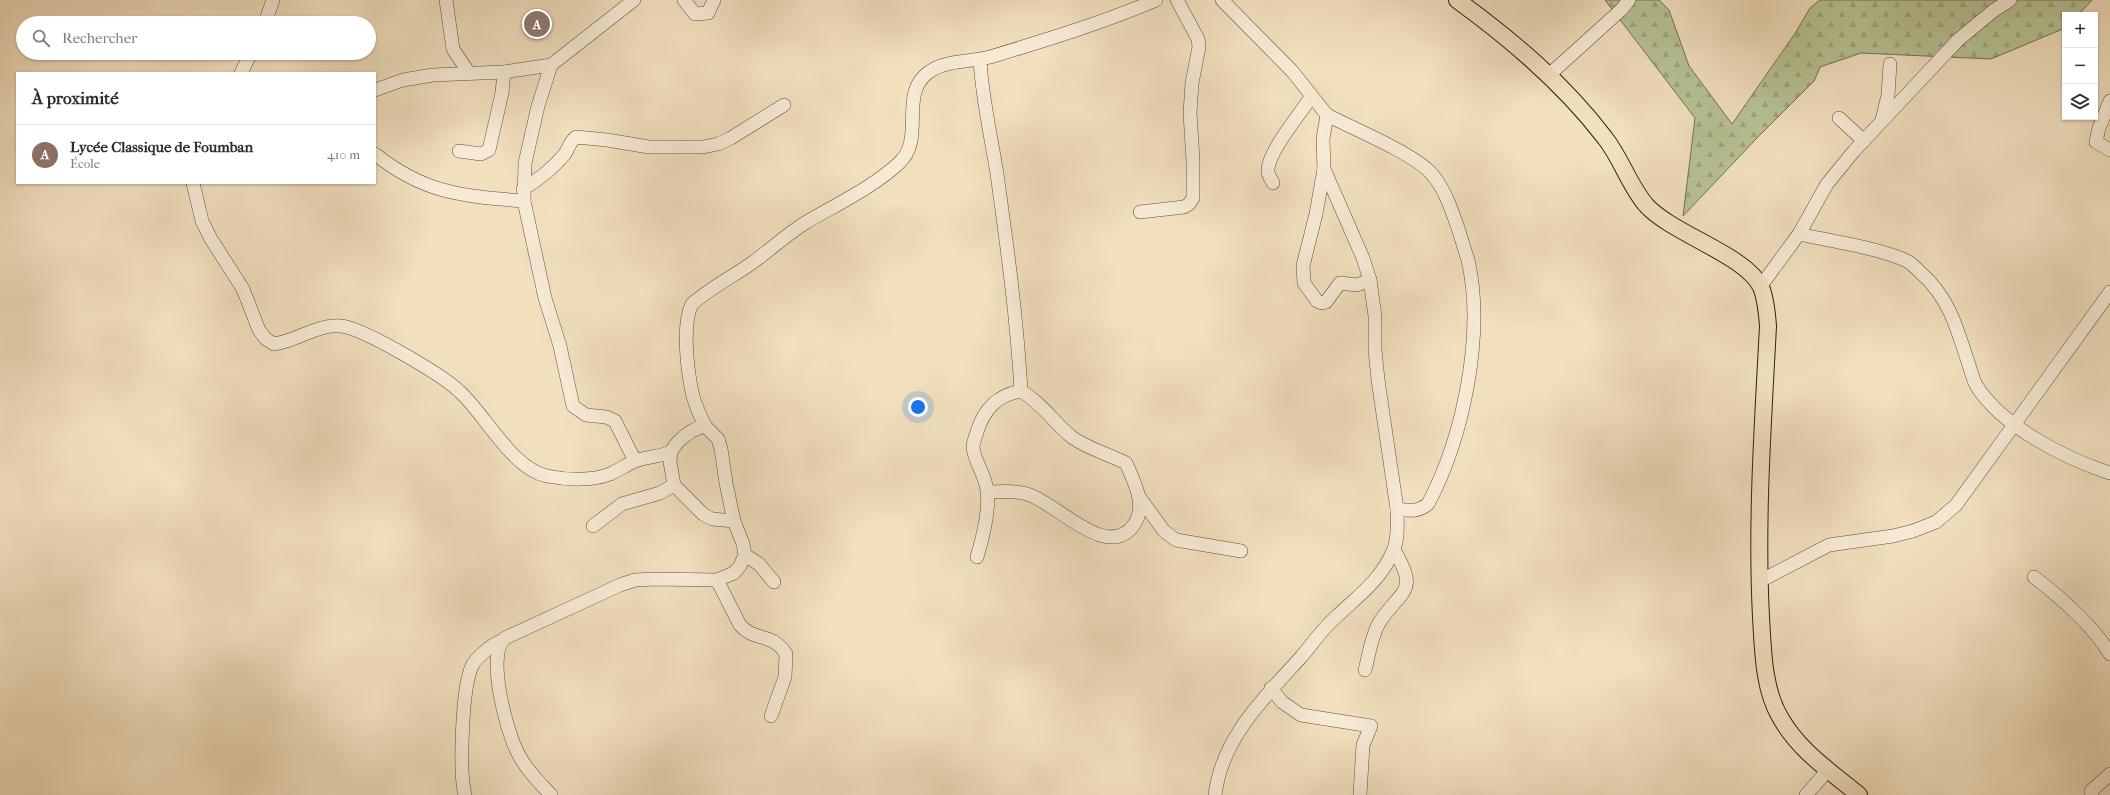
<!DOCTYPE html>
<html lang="fr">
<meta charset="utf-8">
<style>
body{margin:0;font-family:"IM FELL French Canon",serif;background:#f7f7f7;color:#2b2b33}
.controls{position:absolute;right:12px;top:12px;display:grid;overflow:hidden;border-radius:0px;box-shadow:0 1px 3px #0004}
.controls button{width:36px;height:36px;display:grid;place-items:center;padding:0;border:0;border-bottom:1px solid #e1e1e2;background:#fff;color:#2b2b33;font:20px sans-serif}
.you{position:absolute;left:918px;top:407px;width:14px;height:14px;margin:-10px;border:3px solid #fff;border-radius:50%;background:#1a73e8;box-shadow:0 0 0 6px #1a73e833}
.badge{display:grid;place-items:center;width:26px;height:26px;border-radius:50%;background:#7c3aed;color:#fff;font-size:13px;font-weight:700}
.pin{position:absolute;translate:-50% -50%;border:2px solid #fff;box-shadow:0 1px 4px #0006}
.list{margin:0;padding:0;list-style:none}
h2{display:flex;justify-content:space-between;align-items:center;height:52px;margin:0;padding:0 16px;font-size:17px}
h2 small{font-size:13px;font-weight:400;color:#7c7c81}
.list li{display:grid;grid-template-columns:26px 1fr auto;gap:12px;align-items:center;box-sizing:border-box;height:60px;padding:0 16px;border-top:1px solid #e1e1e2}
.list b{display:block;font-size:15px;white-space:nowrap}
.list p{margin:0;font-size:13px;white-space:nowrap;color:#7c7c81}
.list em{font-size:13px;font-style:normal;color:#7c7c81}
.icon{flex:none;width:22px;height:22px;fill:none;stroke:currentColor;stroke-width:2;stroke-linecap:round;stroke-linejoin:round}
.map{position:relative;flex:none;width:2110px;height:795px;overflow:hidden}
.search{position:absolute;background:#fff;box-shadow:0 1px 3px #0004;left:16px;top:16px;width:360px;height:44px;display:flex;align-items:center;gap:10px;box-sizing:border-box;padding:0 14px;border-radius:22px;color:#7c7c81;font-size:15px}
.panel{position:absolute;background:#fff;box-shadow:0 1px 3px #0004;left:16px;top:72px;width:360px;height:112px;border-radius:0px}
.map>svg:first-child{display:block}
.forest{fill:url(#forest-firs);stroke:#707154}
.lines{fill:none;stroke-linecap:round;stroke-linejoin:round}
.minor-casing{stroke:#5c503e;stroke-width:14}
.major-casing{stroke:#2a2013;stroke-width:18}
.minor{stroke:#f6ead5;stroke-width:13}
.major{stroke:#f1dfbe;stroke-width:16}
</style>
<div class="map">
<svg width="2110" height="795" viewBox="0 0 2110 795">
<defs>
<pattern id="forest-firs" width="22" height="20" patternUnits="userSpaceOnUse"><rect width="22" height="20" fill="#b7c294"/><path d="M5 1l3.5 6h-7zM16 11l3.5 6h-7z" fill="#9ea67f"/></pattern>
</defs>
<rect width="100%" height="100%" fill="#f1dfbe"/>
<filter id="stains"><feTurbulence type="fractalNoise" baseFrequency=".005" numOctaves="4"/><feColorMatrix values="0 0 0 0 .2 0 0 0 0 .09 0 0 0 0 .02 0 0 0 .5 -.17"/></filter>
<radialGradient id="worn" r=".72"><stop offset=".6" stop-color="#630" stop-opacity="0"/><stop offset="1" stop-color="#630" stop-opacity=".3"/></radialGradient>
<polygon class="forest" points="1605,0 1659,0 1669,10 1689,66 1732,124 1796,32 1810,8 1820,0 2092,0 2078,15 2065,15 2065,28 1991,59 1861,53 1820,67 1814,81 1756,139 1683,216 1695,118"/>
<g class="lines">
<g class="minor-casing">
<g id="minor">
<polyline points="446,0 453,49 469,73"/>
<polyline points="684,0 695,14 708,13 714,0"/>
<polyline points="265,23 273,0"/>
<path d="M980,60C982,98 991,136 997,174C1007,246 1017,318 1021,391"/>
<polyline points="551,65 538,106 525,163 524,201 545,298 560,346 573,406 586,415 606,417 615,421 635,461"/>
<polyline points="241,73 251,53"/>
<polyline points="1549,75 1622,9 1629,0"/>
<polyline points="375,90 403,80 433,75 504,72 551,65 634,0"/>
<polyline points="2110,101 2099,128 2096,142 2110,150"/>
<path d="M1327,115C1354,129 1410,152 1430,172C1445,188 1452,211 1459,231C1462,241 1465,251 1468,260C1485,334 1463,438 1428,504C1418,512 1409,511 1397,509"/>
<polyline points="1839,118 1864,141"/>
<polyline points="1882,120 1888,95 1890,64"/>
<polyline points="459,151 481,154 489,150 502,93 504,72"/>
<path d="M375,154C425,194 463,196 524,201"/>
<polyline points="1324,169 1316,214 1303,266 1304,283 1317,301 1322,303 1326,302 1340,283 1357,285 1370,280"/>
<path d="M193,183L202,221L211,239L243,289L259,330L266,339L274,344C297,341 317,324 340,326C362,327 442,375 459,391C485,414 512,469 547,476C567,480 592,481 610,474C619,470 626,465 635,461C646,457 659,457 670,452C673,450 675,445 678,442C686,434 694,428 705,426L718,439L721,449L726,483L734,521L743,544L745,555L740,566L734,573L717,580L655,579L635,580L620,585L505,638C486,654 506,728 516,749C523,766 538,781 551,795"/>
<path d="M1273,183C1271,179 1268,175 1268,171C1267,153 1301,113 1311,97"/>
<path d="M523,189C538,180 553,168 564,155C569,149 569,142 576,137L607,140L649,147H703L718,144L731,138L784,105"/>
<polyline points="1140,212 1184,207 1189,204 1193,198 1193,161 1190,113 1192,83 1199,47 1198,39 1177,0"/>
<path d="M1799,234C1829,241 1880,248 1907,261C1912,264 1917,269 1921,273C1948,297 1956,325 1967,359C1970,367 1972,377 1976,385C2001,426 2066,459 2110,473"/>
<polyline points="1760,287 1799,234 1827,184 1854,151 1958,40 1993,11 2010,0"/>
<path d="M705,426C700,415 694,403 692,392C687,368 682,324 692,304C710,288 732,277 752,263C770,250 786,235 805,223C837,204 872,188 899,163C927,138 896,91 932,70C949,60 971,62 990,57C1046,40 1102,23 1156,0"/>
<polyline points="671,451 670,462 674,485 703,514 712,519 734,521"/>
<polyline points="1140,498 1164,531 1176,540 1241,551"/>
<polyline points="593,526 622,504 660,493 674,485"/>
<polyline points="745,555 759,564 774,582"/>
<path d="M977,557C983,537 990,511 987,491C986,475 974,462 973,447C973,442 976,436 977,432C984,409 997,395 1021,391C1042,403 1054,423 1073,438C1089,449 1108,454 1126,463C1134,482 1148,506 1133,526C1106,561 1056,502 1027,494C1015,490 1001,492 988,492"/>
<path d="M2034,577C2060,597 2093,626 2110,654"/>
<path d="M717,580L740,625C755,642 772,632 786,654L785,677L771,716"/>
<polyline points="1760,581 1829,545 1893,536 1913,531 1936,522 1956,505 2110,292"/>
<path d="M1365,670C1369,655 1371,637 1379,623C1401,589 1420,593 1394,550"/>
<polyline points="1271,688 1282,702 1301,715 1371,726 1363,745 1360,795"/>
<path d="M465,795C459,772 462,687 472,666C475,659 494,642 502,641"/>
<path d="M1215,795C1222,737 1265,697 1302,656C1313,643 1323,628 1336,617C1358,596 1381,580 1393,551C1399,539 1397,522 1397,509L1378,380L1375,350V316L1370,280L1363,258L1324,169L1323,139L1327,115L1292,71L1222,0"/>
<polyline points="1806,795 1828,770"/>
<polyline points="2092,795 2091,791 2110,774"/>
</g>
</g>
<g class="major-casing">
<path id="major" d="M1457,0C1512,40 1564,84 1605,138C1621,158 1629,185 1646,205C1672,234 1746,255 1761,287C1766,299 1767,313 1768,326C1763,423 1756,520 1761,617C1763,649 1763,688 1780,717C1799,751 1830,771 1859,795"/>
</g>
<use href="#minor" class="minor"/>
<use href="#major" class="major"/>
</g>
<rect width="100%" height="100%" filter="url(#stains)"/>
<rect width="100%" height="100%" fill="url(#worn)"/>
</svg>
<div class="controls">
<button>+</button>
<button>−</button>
<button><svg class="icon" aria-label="layers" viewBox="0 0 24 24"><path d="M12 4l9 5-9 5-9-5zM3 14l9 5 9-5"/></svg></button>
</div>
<div class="you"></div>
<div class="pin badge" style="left:537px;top:24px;background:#8d6e63">A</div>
<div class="search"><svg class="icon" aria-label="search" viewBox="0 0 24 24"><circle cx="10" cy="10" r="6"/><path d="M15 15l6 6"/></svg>Rechercher</div>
<section class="panel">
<h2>À proximité<small></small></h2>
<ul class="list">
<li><span class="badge" style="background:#8d6e63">A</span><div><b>Lycée Classique de Foumban</b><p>École</p></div><em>410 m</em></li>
</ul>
</section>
</div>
